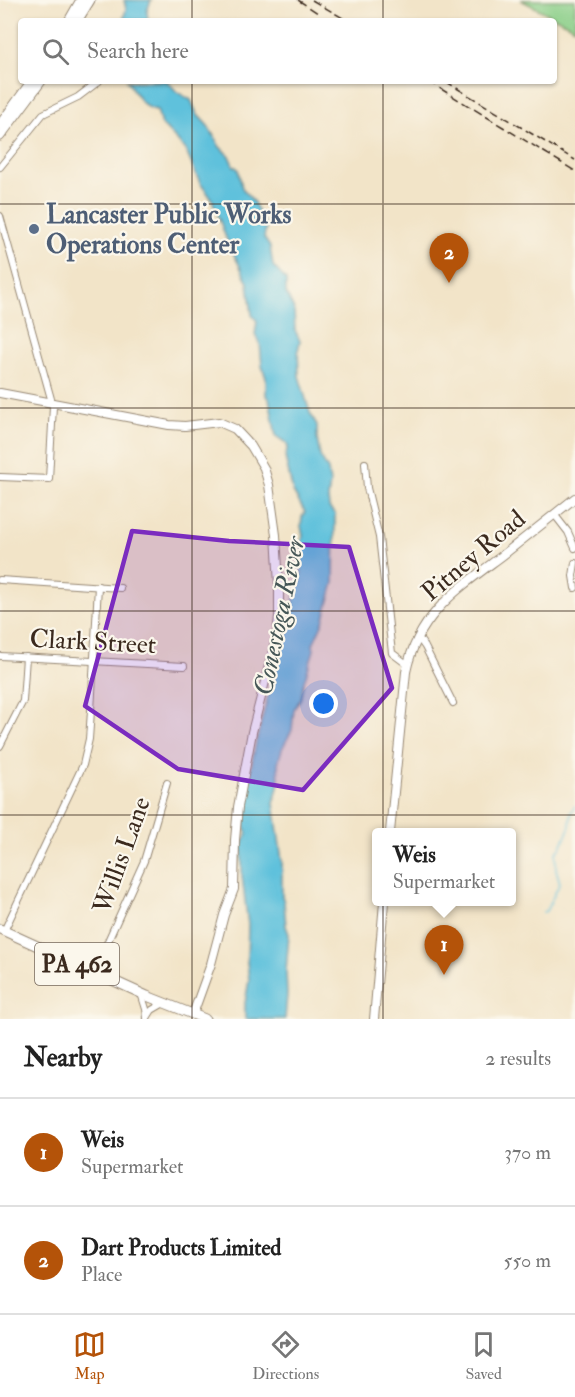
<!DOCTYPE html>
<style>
body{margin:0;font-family:"IM FELL Double Pica",serif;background:#f2f2f2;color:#222}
.you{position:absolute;left:324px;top:704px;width:21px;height:21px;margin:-15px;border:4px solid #fff;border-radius:50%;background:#1a73e8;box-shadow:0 0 0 9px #1a73e833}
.badge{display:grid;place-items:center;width:39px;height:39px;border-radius:50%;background:#b45309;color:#fff;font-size:20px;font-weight:700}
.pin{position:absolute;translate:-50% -50px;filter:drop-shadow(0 2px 3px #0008)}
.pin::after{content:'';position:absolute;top:32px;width:21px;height:18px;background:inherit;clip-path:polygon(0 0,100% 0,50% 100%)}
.popup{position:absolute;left:372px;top:828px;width:144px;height:78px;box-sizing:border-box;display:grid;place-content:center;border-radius:6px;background:#fff;filter:drop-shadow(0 2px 4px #0005);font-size:20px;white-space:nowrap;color:#767676}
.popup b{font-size:22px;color:#222}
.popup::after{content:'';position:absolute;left:50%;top:100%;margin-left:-12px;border:12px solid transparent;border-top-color:#fff}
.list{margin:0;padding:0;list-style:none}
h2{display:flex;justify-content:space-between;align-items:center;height:78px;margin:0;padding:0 24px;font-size:26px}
h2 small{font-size:20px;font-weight:400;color:#767676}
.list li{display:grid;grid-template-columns:39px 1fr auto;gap:18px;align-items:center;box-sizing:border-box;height:108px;padding:0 24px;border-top:2px solid #e0e0e0}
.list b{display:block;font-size:22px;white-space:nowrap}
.list p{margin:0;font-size:20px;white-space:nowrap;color:#767676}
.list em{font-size:20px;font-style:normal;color:#767676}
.icon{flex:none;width:33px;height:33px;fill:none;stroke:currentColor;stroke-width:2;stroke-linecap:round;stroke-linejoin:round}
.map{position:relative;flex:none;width:575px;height:1019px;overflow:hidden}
.search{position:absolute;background:#fff;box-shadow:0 2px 4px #0004;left:18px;right:18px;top:18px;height:66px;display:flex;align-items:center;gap:15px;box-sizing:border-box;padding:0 21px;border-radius:6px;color:#767676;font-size:22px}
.sheet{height:294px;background:#fff}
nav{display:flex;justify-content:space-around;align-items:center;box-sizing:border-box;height:84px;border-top:2px solid #e0e0e0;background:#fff;font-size:16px;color:#767676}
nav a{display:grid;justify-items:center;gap:3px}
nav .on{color:#b45309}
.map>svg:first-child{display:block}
.green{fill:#89ce87;stroke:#627c52;stroke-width:1.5}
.water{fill:#5ec1dc;stroke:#4c767d;stroke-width:1.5}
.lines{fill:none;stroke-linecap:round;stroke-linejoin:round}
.stream{stroke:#5ec1dc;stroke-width:1.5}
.minor-casing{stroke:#968773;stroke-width:8}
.tertiary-casing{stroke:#968773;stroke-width:10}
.secondary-casing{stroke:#968773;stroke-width:10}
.primary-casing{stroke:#968773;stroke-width:11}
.minor{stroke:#fff;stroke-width:6}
.tertiary{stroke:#fff;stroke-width:8}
.secondary{stroke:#fff;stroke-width:8}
.primary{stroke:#fff;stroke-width:9}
.rail{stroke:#3b2a1e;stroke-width:1.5;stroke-dasharray:9 4.5;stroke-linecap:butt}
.marked{fill:#7b2cbf;fill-opacity:0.2;stroke:#7b2cbf;stroke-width:4.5;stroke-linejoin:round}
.grid{fill:none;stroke:#3b2a1e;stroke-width:1.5;stroke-opacity:0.55}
.service-dot{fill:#5c6f8a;stroke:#fbf7ec;stroke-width:2}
.labels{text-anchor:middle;stroke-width:4.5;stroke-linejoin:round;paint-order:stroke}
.shield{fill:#fbf7ec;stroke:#75685c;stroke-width:1.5}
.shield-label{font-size:24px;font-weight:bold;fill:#3b2a1e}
.service-label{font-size:26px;font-weight:bold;fill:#4e5e75;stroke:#fbf7ec;text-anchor:start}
.street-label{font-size:26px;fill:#3b2a1e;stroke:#fbf7ec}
.water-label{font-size:27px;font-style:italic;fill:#465757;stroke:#fbf7ec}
</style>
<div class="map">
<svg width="575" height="1019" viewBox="0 0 575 1019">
<rect width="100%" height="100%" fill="#fbf7ec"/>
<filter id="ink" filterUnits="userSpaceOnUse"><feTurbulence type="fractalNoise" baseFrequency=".0167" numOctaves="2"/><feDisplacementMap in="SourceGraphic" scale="12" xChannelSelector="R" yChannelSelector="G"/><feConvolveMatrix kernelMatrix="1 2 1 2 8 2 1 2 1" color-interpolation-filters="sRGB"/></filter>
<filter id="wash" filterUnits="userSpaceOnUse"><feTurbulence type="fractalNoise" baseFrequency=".008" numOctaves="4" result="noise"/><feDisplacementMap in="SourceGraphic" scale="24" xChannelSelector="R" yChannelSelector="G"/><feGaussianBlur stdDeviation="1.35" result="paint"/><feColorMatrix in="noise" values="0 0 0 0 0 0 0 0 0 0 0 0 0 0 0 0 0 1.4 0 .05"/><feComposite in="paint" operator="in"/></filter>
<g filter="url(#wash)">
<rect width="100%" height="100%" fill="#f2e4c8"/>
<polygon class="green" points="521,0 575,0 575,28"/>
<g class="water">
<polygon points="124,0 151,0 147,11 148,21 123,21 126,9"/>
<path d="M127,81H167L177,92L191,100L197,114L208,126L220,147L229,156L233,165L238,169L242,188L253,201L266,226L264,238L270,247L273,266L286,280V293L294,310L295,330L300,341L298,350L299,376L310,413L317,425V439L320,456L328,470L330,483L328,498L329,508L335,514L334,583L323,622L313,644L314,650L303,685L301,698L294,709L292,730L282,749L278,763L279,782L274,803L282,861V896L284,902L286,926L289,934L286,971L287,995L285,1019H245V1003L249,980L247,962L248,925L242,876V847L247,833L243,820L245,813V799L256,742L267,699L274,681L280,652L288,634L294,599L301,580L302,553L301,544L303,536L301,526L302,517L305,512L293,492L285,457L288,447L286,443L276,436L269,398L266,395V378L262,366L260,343L255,335L257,321L252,315L248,283L226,238L212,199L200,183L185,149L161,124L157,110C141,108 136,93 127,81Z"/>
</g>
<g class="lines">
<polyline class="stream" points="543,912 546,911 560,883 556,869 556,853 561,847 570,826 571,813 575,806"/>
</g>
</g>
<g filter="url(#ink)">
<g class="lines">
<g class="minor-casing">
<g id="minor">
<polyline points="0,167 43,114 78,97 99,81"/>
<polyline points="0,216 53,406 49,479 0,477"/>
<polyline points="365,463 367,488 379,537 392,653 408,665"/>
<polyline points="554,514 568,532 575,548"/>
<polyline points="575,563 573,576 575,588"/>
<polyline points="0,580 120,588"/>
<polyline points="418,637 425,647 453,703"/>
<polyline points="0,656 184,666"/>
<polyline points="0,746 23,701 26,657"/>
<polyline points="4,931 83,765 89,739 91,711 98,586"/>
<polyline points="94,972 144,861 167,783"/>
<polyline points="141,993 146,1009 147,1018"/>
<polyline points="147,1018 152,1010 164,1003"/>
</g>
</g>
<g class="tertiary-casing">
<polyline id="tertiary" points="0,393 169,425 185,426 219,422 235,429 251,446 264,468 269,485 276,535 279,585 279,616 277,635 252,732 238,807 235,840 234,889 224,915 211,964 193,1014"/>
</g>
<g class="secondary-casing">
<g id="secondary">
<path d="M390,832L406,672C418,614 458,589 503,555C527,536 551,517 575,498"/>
<polyline points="374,1019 384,902"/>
</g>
</g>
<g class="primary-casing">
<g id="primary">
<polyline points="69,21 81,0"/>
<polyline points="77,21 90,0"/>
<polyline points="0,125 32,81"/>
<polyline points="0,136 41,81"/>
<polyline points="0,929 147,996 205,1019"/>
</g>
</g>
<use href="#minor" class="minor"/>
<use href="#tertiary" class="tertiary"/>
<use href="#secondary" class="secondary"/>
<use href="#primary" class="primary"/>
<g class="rail">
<polyline points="298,0 318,13"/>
<polyline points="312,0 348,21"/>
<polyline points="428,81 575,171"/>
<polyline points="445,81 575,160"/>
</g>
</g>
</g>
<path class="marked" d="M132,531L229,541L349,547L392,688L303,790L178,769L85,706Z"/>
<path class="grid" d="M192,0V21M383,0V21M192,81V1019M383,81V1019M0,204H575M0,408H575M0,611H575M0,815H575"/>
<circle class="service-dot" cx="34" cy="229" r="6"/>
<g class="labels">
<rect class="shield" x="35" y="943" width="84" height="42" rx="4.5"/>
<g class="shield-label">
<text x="77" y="972">PA 462</text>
</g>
<g class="service-label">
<text x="46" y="223">Lancaster Public Works<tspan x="46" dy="30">Operations Center</tspan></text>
</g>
<g class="street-label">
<text transform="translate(473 555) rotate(-40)" y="9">Pitney Road</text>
<text transform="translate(93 641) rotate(3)" y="9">Clark Street</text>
<text transform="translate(121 855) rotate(-70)" y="9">Willis Lane</text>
</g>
<g class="water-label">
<text transform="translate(279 616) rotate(-78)" y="9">Conestoga River</text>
</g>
</g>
</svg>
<div class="you"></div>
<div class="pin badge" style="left:444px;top:975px">1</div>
<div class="popup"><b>Weis</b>Supermarket</div>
<div class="pin badge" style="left:449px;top:283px">2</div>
<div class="search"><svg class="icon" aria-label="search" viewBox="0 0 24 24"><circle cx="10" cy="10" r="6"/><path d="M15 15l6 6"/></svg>Search here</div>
</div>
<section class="sheet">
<h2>Nearby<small>2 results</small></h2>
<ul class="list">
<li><span class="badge">1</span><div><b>Weis</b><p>Supermarket</p></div><em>370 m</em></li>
<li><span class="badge">2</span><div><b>Dart Products Limited</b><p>Place</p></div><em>550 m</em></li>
</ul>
</section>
<nav>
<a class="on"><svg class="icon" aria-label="map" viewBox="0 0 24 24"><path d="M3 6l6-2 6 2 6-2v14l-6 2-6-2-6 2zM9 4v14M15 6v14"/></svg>Map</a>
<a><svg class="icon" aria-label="directions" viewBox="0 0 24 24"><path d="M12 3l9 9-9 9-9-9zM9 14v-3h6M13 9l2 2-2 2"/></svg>Directions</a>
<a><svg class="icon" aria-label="saved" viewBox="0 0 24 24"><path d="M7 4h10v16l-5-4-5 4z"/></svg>Saved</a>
</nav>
